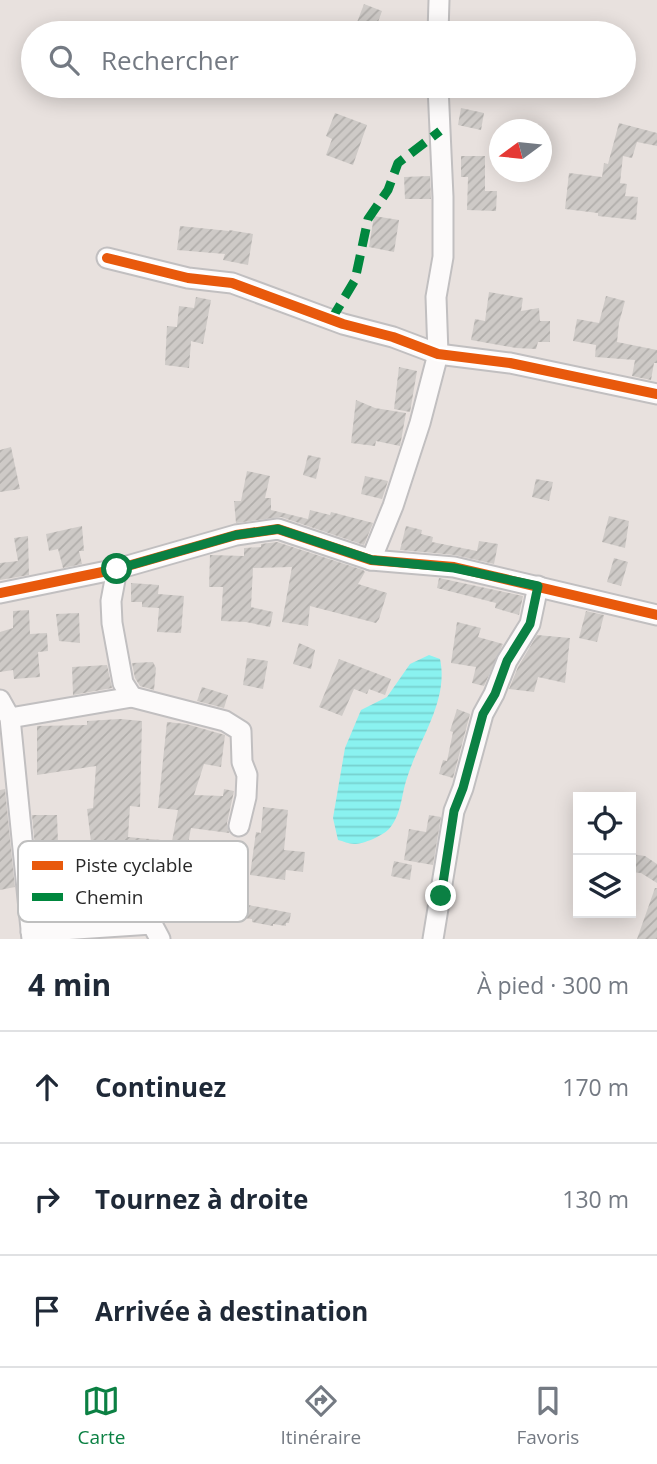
<!DOCTYPE html>
<html lang="fr">
<meta charset="utf-8">
<style>
body{margin:0;font-family:"Open Sans",sans-serif;background:#f2f2f3;color:#1f2937}
.controls{position:absolute;right:21px;bottom:21px;display:grid;overflow:hidden;border-radius:0px;box-shadow:0 4px 18px #0003}
.controls button{width:63px;height:63px;display:grid;place-items:center;padding:0;border:0;border-bottom:2px solid #e0e1e3;background:#fff;color:#1f2937;font:35px sans-serif}
.compass{position:absolute;left:489px;top:119px;width:63px;height:63px;border-radius:50%;background:#fff;box-shadow:0 4px 18px #0003;rotate:255deg}
.stop{position:absolute;width:21px;height:21px;margin:-16px;border:5px solid #0b8043;border-radius:50%;background:#fff}
.stop.end{background:#0b8043;border-color:#fff;box-shadow:0 2px 7px #0008}
.list{margin:0;padding:0;list-style:none}
h2{display:flex;justify-content:space-between;align-items:center;height:91px;margin:0;padding:0 28px;font-size:30px}
h2 small{font-size:23px;font-weight:400;color:#747a83}
.list li{display:grid;grid-template-columns:46px 1fr auto;gap:21px;align-items:center;box-sizing:border-box;height:112px;padding:0 28px;border-top:2px solid #e0e1e3}
.list b{display:block;font-size:26px;white-space:nowrap}
.list em{font-size:23px;font-style:normal;color:#747a83}
.icon{flex:none;width:38px;height:38px;fill:none;stroke:currentColor;stroke-width:2;stroke-linecap:round;stroke-linejoin:round}
.map{position:relative;flex:none;width:657px;height:939px;overflow:hidden}
.search{position:absolute;background:#fff;box-shadow:0 4px 18px #0003;left:21px;right:21px;top:21px;height:77px;display:flex;align-items:center;gap:18px;box-sizing:border-box;padding:0 24px;border-radius:38px;color:#747a83;font-size:26px}
.sheet{height:427px;background:#fff}
nav{display:flex;justify-content:space-around;align-items:center;box-sizing:border-box;height:98px;border-top:2px solid #e0e1e3;background:#fff;font-size:19px;color:#747a83}
nav a{display:grid;justify-items:center;gap:4px}
nav .on{color:#0b8043}
.map>svg:first-child{display:block}
.water{fill:url(#water-rules)}
.building{fill:url(#building-hatch)}
.lines{fill:none;stroke-linecap:round;stroke-linejoin:round}
.street-casing{stroke:#c1bfc0;stroke-width:23}
.street{stroke:#fcfafa;stroke-width:19}
.quiet{stroke:#00873e;stroke-width:9;stroke-dasharray:18 9;stroke-linecap:butt}
.cycleway-casing{stroke:#fff;stroke-width:15}
.cycleway{stroke:#e8590c;stroke-width:10}
.route{stroke:#0b8043;stroke-width:9}
.key{fill:#fff;stroke:#bfbfbf;stroke-width:2}
.key-label{font-size:19px;fill:#292929}
</style>
<div class="map">
<svg width="657" height="939" viewBox="0 0 657 939">
<defs>
<pattern id="water-rules" width="6" height="5" patternUnits="userSpaceOnUse" patternTransform="scale(1.75)"><rect width="6" height="5" fill="#8af2f0"/><path d="M0 2.5h6" fill="none" stroke="#77d0ce"/></pattern>
<pattern id="building-hatch" width="6" height="6" patternUnits="userSpaceOnUse" patternTransform="scale(1.75)"><rect width="6" height="6" fill="#cecac7"/><path d="M-1 1l2-2M0 6l6-6M5 7l2-2" fill="none" stroke="#b1aeab"/></pattern>
</defs>
<rect width="100%" height="100%" fill="#e8e1de"/>
<path class="water" d="M429,655L440,659C449,701 419,739 407,778C401,795 402,814 389,829C382,836 364,844 354,844C349,844 343,841 338,840L333,818L345,748L361,710L387,697L410,664Z"/>
<g class="building">
<polygon points="364,4 382,11 374,33 356,25"/>
<polygon points="461,108 484,113 481,130 458,125"/>
<polygon points="335,113 367,125 353,165 326,155 332,139 326,136"/>
<polygon points="619,123 657,133 657,146 637,142 632,158 623,156 620,183 627,184 625,196 638,197 636,220 598,216 598,213 565,209 569,173 602,177 604,163 608,164"/>
<polygon points="461,156 485,156 485,191 497,191 496,211 467,210 468,177 461,177"/>
<polygon points="430,176 431,199 405,199 404,177"/>
<polygon points="374,216 399,220 394,252 369,247"/>
<polygon points="180,226 229,231 229,230 253,234 248,265 223,260 225,254 177,250"/>
<polygon points="489,292 523,298 521,311 539,308 540,321 550,321 550,342 538,342 536,349 516,348 471,340 475,319 485,321"/>
<polygon points="606,296 625,301 619,323 617,342 657,350 657,363 654,363 651,380 632,376 635,360 595,357 596,345 573,341 577,319 599,323"/>
<polygon points="196,297 211,300 203,344 191,341 189,368 165,365 167,326 177,327 179,306 194,308"/>
<polygon points="399,367 417,371 410,412 394,409"/>
<polygon points="356,400 375,408 406,413 400,446 376,441 375,446 351,443"/>
<polygon points="11,447 20,489 0,492 0,450"/>
<polygon points="308,455 321,458 316,479 303,475"/>
<polygon points="247,471 270,476 265,498 271,498 271,510 308,519 310,510 330,515 331,512 373,523 364,545 281,517 236,523 234,501 241,501"/>
<polygon points="365,476 388,481 382,499 361,494"/>
<polygon points="536,479 553,482 549,501 532,497"/>
<polygon points="609,516 629,521 625,548 602,542"/>
<polygon points="82,526 84,551 79,551 82,564 63,568 58,549 49,551 46,534"/>
<polygon points="406,526 422,530 421,534 433,537 432,542 477,551 479,541 498,544 494,564 455,555 400,550"/>
<polygon points="28,536 29,575 0,580 0,563 18,561 14,538"/>
<polygon points="277,542 363,570 365,572 358,584 387,593 379,619 376,623 310,606 308,626 282,622 292,567 253,568 251,607 273,612 270,627 246,622 221,621 223,587 209,587 210,555 244,556 244,548 261,547 261,544"/>
<polygon points="614,558 628,562 621,586 607,582"/>
<polygon points="439,578 523,596 519,615 495,608 496,603 437,588"/>
<polygon points="131,583 159,585 158,594 184,596 181,633 157,632 159,608 142,607 142,602 131,602"/>
<polygon points="29,610 30,634 47,633 48,651 38,652 40,677 14,679 13,670 0,672 0,632 13,628 13,611"/>
<polygon points="586,611 604,615 597,642 579,638"/>
<polygon points="79,613 80,643 59,641 56,614"/>
<polygon points="457,622 481,628 478,637 503,644 484,686 472,683 476,667 451,663"/>
<polygon points="537,635 570,638 565,683 538,677 534,692 509,689 518,667"/>
<polygon points="299,643 315,650 311,669 293,664"/>
<polygon points="247,658 268,661 263,689 243,685"/>
<polygon points="339,659 391,679 385,695 369,689 367,694 354,689 342,716 319,707"/>
<polygon points="153,662 156,668 154,690 140,686 135,678 132,663"/>
<polygon points="107,665 112,688 73,695 72,667"/>
<polygon points="202,687 228,695 224,708 197,701"/>
<polygon points="457,709 470,714 453,778 439,774 443,760 447,761 453,732 450,731"/>
<polygon points="120,719 142,721 140,807 130,806 128,837 172,841 178,810 158,808 167,722 186,724 225,735 221,767 204,764 194,795 223,796 224,789 234,791 227,823 229,833 191,828 186,854 190,855 187,872 203,874 200,889 208,890 206,907 171,902 170,907 131,905 132,882 151,883 156,856 141,855 141,850 94,853 96,881 63,885 64,918 46,919 45,887 39,888 32,815 57,815 58,843 91,842 87,809 93,808 96,766 37,775 37,726 87,725 87,721"/>
<polygon points="5,789 15,887 0,890 0,790"/>
<polygon points="263,807 288,810 284,850 305,852 303,872 286,870 285,880 250,875 256,832 261,833"/>
<polygon points="429,815 441,817 433,865 404,860 409,829 426,832"/>
<polygon points="631,854 645,856 657,864 657,883 641,873 631,872"/>
<polygon points="394,861 412,865 410,880 391,876"/>
<polygon points="655,888 657,888 657,939 637,939"/>
<polygon points="222,900 291,913 289,923 286,923 286,926 273,924 273,926 252,922 252,919 222,916"/>
</g>
<g class="lines">
<g class="street-casing">
<g id="street">
<polyline points="438,33 439,0"/>
<polyline points="107,258 188,278 232,283 343,324 393,337 438,354 510,363 657,394"/>
<polyline points="371,560 393,506 420,423 438,354 436,297 443,257 443,197 438,86"/>
<polyline points="117,569 111,601 112,623 123,683 132,697 225,721 241,731 242,762 247,775 246,797 239,826"/>
<polyline points="0,593 117,569 236,535 278,529 371,560 454,567 657,615"/>
<polyline points="0,700 10,718 32,939"/>
<polyline points="10,718 132,697"/>
<polyline points="31,932 152,924 160,939"/>
<polyline points="433,939 454,811 463,788 483,714 494,694 507,661 530,624 538,586"/>
</g>
</g>
<use href="#street" class="street"/>
<polyline class="quiet" points="331,320 355,280 368,219 388,190 398,163 440,131"/>
<g class="cycleway-casing">
<g id="cycleway">
<polyline points="107,258 188,278 232,283 343,324 393,337 438,354 510,363 657,394"/>
<polyline points="0,593 117,569 236,535 278,529 371,560 454,567 657,615"/>
</g>
</g>
<use href="#cycleway" class="cycleway"/>
</g>
<g class="lines">
<polyline class="route" points="117,569 236,535 278,529 372,560 454,568 538,586 530,624 507,661 495,694 483,714 463,788 454,811 441,896"/>
</g>
<rect x="18" y="841" width="230" height="81" rx="10" class="key"/>
<rect x="32" y="861" width="31" height="9" fill="#e8590c"/>
<rect x="32" y="893" width="31" height="8" fill="#00873e"/>
<g class="key-label">
<text x="75" y="872">Piste cyclable</text>
<text x="75" y="904">Chemin</text>
</g>
</svg>
<div class="controls">
<button><svg class="icon" aria-label="locate" viewBox="0 0 24 24"><circle cx="12" cy="12" r="6"/><path d="M12 2v4M12 18v4M2 12h4M18 12h4"/></svg></button>
<button><svg class="icon" aria-label="layers" viewBox="0 0 24 24"><path d="M12 4l9 5-9 5-9-5zM3 14l9 5 9-5"/></svg></button>
</div>
<svg class="compass" viewBox="-18 -18 36 36"><path d="M0-13l5 13h-10z" fill="#e53935"/><path d="M0 13l5-13h-10z" fill="#747a83"/></svg>
<div class="stop" style="left:117px;top:569px"></div>
<div class="stop end" style="left:441px;top:896px"></div>
<div class="search"><svg class="icon" aria-label="search" viewBox="0 0 24 24"><circle cx="10" cy="10" r="6"/><path d="M15 15l6 6"/></svg>Rechercher</div>
</div>
<section class="sheet">
<h2>4 min<small>À pied · 300 m</small></h2>
<ul class="list">
<li><svg class="icon" aria-label="ahead" viewBox="0 0 24 24"><path d="M12 20V5M6 11l6-6 6 6"/></svg><div><b>Continuez</b></div><em>170 m</em></li>
<li><svg class="icon" aria-label="right" viewBox="0 0 24 24"><path d="M7 20v-9h11M14 6l5 5-5 5"/></svg><div><b>Tournez à droite</b></div><em>130 m</em></li>
<li><svg class="icon" aria-label="arrive" viewBox="0 0 24 24"><path d="M6 21V4h12l-3 4 3 4H6"/></svg><div><b>Arrivée à destination</b></div></li>
</ul>
</section>
<nav>
<a class="on"><svg class="icon" aria-label="map" viewBox="0 0 24 24"><path d="M3 6l6-2 6 2 6-2v14l-6 2-6-2-6 2zM9 4v14M15 6v14"/></svg>Carte</a>
<a><svg class="icon" aria-label="directions" viewBox="0 0 24 24"><path d="M12 3l9 9-9 9-9-9zM9 14v-3h6M13 9l2 2-2 2"/></svg>Itinéraire</a>
<a><svg class="icon" aria-label="saved" viewBox="0 0 24 24"><path d="M7 4h10v16l-5-4-5 4z"/></svg>Favoris</a>
</nav>
